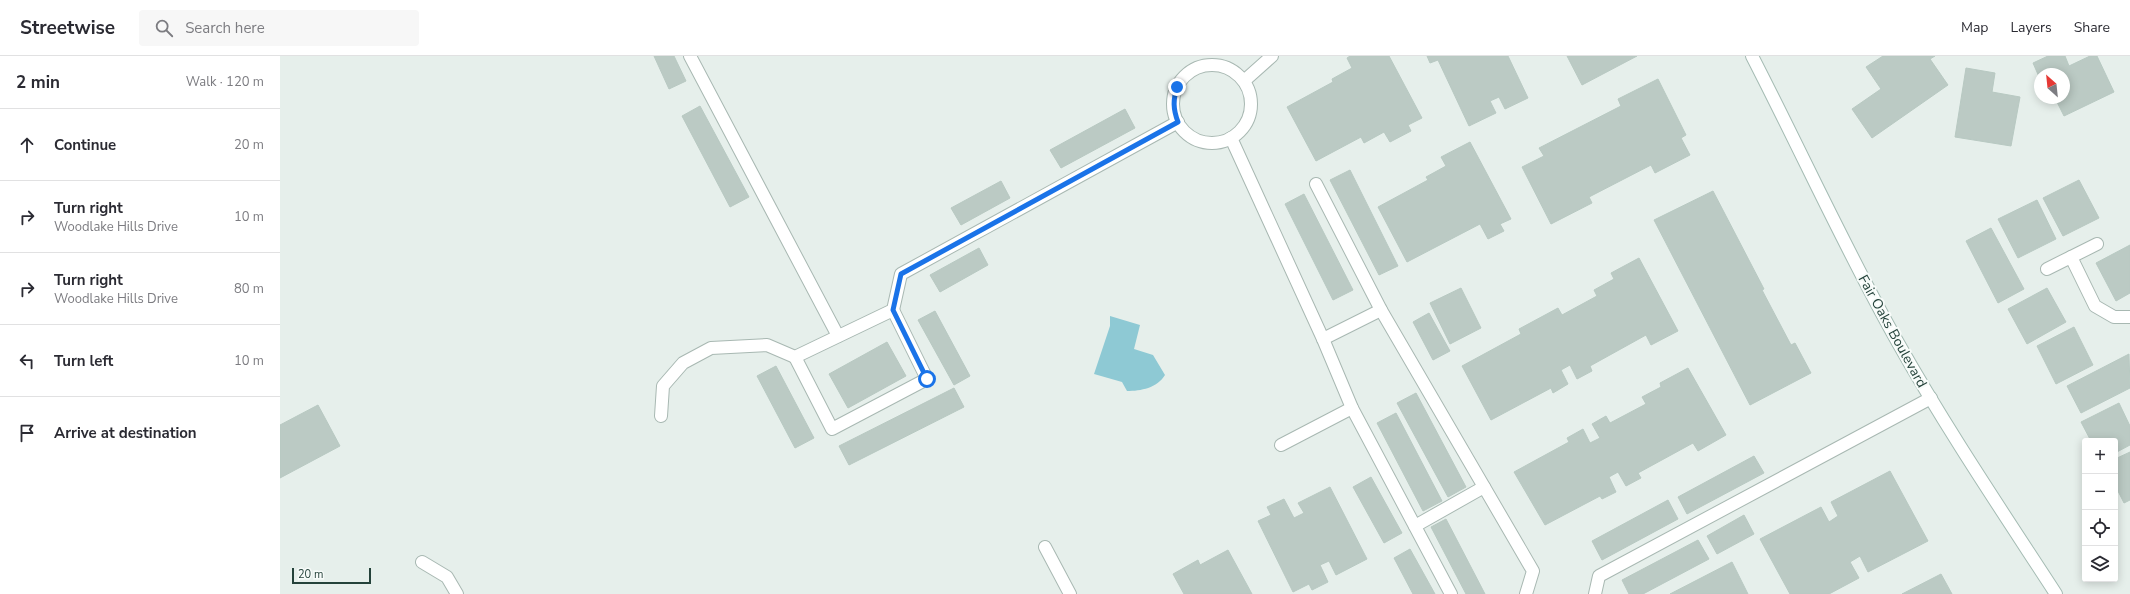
<!DOCTYPE html>
<meta charset="utf-8">
<style>
body{margin:0;font-family:"Nunito Sans",sans-serif;background:#f7f7f7;color:#2b2b33}
.controls{position:absolute;right:12px;bottom:12px;display:grid;overflow:hidden;border-radius:4px;box-shadow:0 2px 10px #0003}
.controls button{width:36px;height:36px;display:grid;place-items:center;padding:0;border:0;border-bottom:1px solid #e1e1e2;background:#fff;color:#2b2b33;font:20px sans-serif}
.compass{position:absolute;left:1754px;top:12px;width:36px;height:36px;border-radius:50%;background:#fff;box-shadow:0 2px 10px #0003;rotate:333deg}
.scale{position:absolute;left:12px;bottom:10px;width:79px;box-sizing:border-box;padding-left:4px;border:2px solid #24423a;border-top:0;font-size:11px;line-height:14px;white-space:nowrap;color:#24423a;-webkit-text-stroke:3px #f7fbf9;paint-order:stroke}
.stop{position:absolute;width:12px;height:12px;margin:-9px;border:3px solid #1a73e8;border-radius:50%;background:#fff}
.stop.end{background:#1a73e8;border-color:#fff;box-shadow:0 1px 4px #0008}
.list{margin:0;padding:0;list-style:none}
h2{display:flex;justify-content:space-between;align-items:center;height:52px;margin:0;padding:0 16px;font-size:17px}
h2 small{font-size:13px;font-weight:400;color:#7c7c81}
.list li{display:grid;grid-template-columns:26px 1fr auto;gap:12px;align-items:center;box-sizing:border-box;height:72px;padding:0 16px;border-top:1px solid #e1e1e2}
.list b{display:block;font-size:15px;white-space:nowrap}
.list p{margin:0;font-size:13px;white-space:nowrap;color:#7c7c81}
.list em{font-size:13px;font-style:normal;color:#7c7c81}
.icon{flex:none;width:22px;height:22px;fill:none;stroke:currentColor;stroke-width:2;stroke-linecap:round;stroke-linejoin:round}
.map{position:relative;flex:none;width:1850px;height:538px;overflow:hidden}
header{display:flex;align-items:center;gap:24px;box-sizing:border-box;height:56px;padding:0 20px;background:#fff;border-bottom:1px solid #e1e1e2}
header strong{font-size:19px}
nav{display:flex;gap:22px;margin-inline-start:auto;font-size:14px}
.search{width:280px;height:36px;background:#f7f7f7;display:flex;align-items:center;gap:10px;box-sizing:border-box;padding:0 14px;border-radius:4px;color:#7c7c81;font-size:15px}
main{display:flex}
aside{flex:1;background:#fff}
.map>svg:first-child{display:block}
.water{fill:#8ec9d4}
.building{fill:#bbcac4;stroke:#b8c9c2}
.lines{fill:none;stroke-linecap:round;stroke-linejoin:round}
.lane-casing{stroke:#a8b8b2;stroke-width:14}
.street-casing{stroke:#a8b8b2;stroke-width:14}
.secondary-casing{stroke:#a4bbb3;stroke-width:14}
.lane{stroke:#fff;stroke-width:12}
.street{stroke:#fff;stroke-width:12}
.secondary{stroke:#fff;stroke-width:12}
.route{stroke:#1a73e8;stroke-width:5}
.labels{text-anchor:middle;stroke-width:4;stroke-linejoin:round;paint-order:stroke}
.street-label{font-size:14px;fill:#24423a;stroke:#f7fbf9}
</style>
<header>
<strong>Streetwise</strong>
<div class="search"><svg class="icon" aria-label="search" viewBox="0 0 24 24"><circle cx="10" cy="10" r="6"/><path d="M15 15l6 6"/></svg>Search here</div>
<nav><a>Map</a><a>Layers</a><a>Share</a></nav>
</header>
<main>
<aside>
<h2>2 min<small>Walk · 120 m</small></h2>
<ul class="list">
<li><svg class="icon" aria-label="ahead" viewBox="0 0 24 24"><path d="M12 20V5M6 11l6-6 6 6"/></svg><div><b>Continue</b></div><em>20 m</em></li>
<li><svg class="icon" aria-label="right" viewBox="0 0 24 24"><path d="M7 20v-9h11M14 6l5 5-5 5"/></svg><div><b>Turn right</b><p>Woodlake Hills Drive</p></div><em>10 m</em></li>
<li><svg class="icon" aria-label="right" viewBox="0 0 24 24"><path d="M7 20v-9h11M14 6l5 5-5 5"/></svg><div><b>Turn right</b><p>Woodlake Hills Drive</p></div><em>80 m</em></li>
<li><svg class="icon" aria-label="left" viewBox="0 0 24 24"><path d="M17 20v-9H6M10 6l-5 5 5 5"/></svg><div><b>Turn left</b></div><em>10 m</em></li>
<li><svg class="icon" aria-label="arrive" viewBox="0 0 24 24"><path d="M6 21V4h12l-3 4 3 4H6"/></svg><div><b>Arrive at destination</b></div></li>
</ul>
</aside>
<div class="map">
<svg width="1850" height="538" viewBox="0 0 1850 538">
<rect width="100%" height="100%" fill="#e6efeb"/>
<path class="water" d="M830,260L860,269L854,293L873,299L885,319C877,332 861,335 847,335L842,326L814,318L830,270Z"/>
<g class="building">
<polygon points="374,0 394,0 406,25 389,33"/>
<polygon points="1070,0 1109,0 1142,62 1128,69 1131,75 1110,86 1104,76 1084,87 1081,81 1036,105 1007,51 1053,26 1052,23 1072,12 1067,2"/>
<polygon points="1147,0 1228,0 1248,42 1225,53 1219,41 1210,45 1216,57 1189,70 1158,4 1150,7"/>
<polygon points="1287,0 1357,0 1302,29"/>
<polygon points="1603,0 1655,0 1650,3 1668,29 1592,82 1572,53 1601,33 1586,11"/>
<polygon points="1768,0 1785,0 1789,10 1810,0 1817,0 1834,36 1784,60 1776,44 1771,46 1769,42 1784,42 1784,18 1760,18 1760,23 1753,7"/>
<polygon points="1686,12 1715,17 1712,36 1740,41 1731,90 1675,81"/>
<polygon points="1378,23 1406,79 1401,82 1410,99 1375,117 1371,109 1309,141 1312,147 1271,168 1242,111 1264,100 1259,92 1341,50 1338,43"/>
<polygon points="420,50 469,141 450,151 402,60"/>
<polygon points="845,53 855,72 781,112 770,94"/>
<polygon points="1190,86 1231,163 1220,168 1224,175 1208,183 1200,168 1127,206 1098,151 1148,124 1146,121 1166,110 1161,101"/>
<polygon points="1070,114 1118,210 1099,219 1050,124"/>
<polygon points="1799,124 1819,162 1783,180 1763,142"/>
<polygon points="721,125 730,142 681,169 671,152"/>
<polygon points="1433,135 1484,233 1482,234 1511,289 1515,287 1531,317 1470,349 1374,164"/>
<polygon points="1024,138 1073,234 1053,244 1005,148"/>
<polygon points="1757,144 1776,183 1738,202 1718,163"/>
<polygon points="1711,172 1744,233 1718,247 1686,185"/>
<polygon points="1850,189 1850,237 1836,245 1816,207"/>
<polygon points="699,192 708,209 660,236 650,219"/>
<polygon points="1359,202 1398,275 1371,289 1366,279 1310,310 1312,315 1297,323 1290,309 1281,314 1288,328 1273,337 1271,332 1211,364 1182,310 1241,278 1239,273 1278,252 1282,259 1317,240 1314,234 1334,223 1331,217"/>
<polygon points="1181,232 1201,272 1170,288 1150,247"/>
<polygon points="1767,232 1786,266 1747,288 1728,253"/>
<polygon points="655,255 690,320 674,329 638,264"/>
<polygon points="1149,257 1170,295 1153,304 1133,266"/>
<polygon points="1794,271 1813,309 1776,328 1757,290"/>
<polygon points="607,286 626,320 568,352 549,318"/>
<polygon points="1849,298 1850,332 1801,357 1787,330"/>
<polygon points="496,310 534,382 515,392 477,320"/>
<polygon points="1408,312 1446,379 1418,395 1413,387 1358,417 1361,422 1346,430 1338,416 1329,421 1336,436 1322,443 1320,440 1265,469 1234,416 1289,386 1287,382 1303,373 1310,387 1320,382 1312,368 1326,360 1330,367 1366,348 1362,341 1381,331 1380,327"/>
<polygon points="674,332 684,351 569,409 559,390"/>
<polygon points="1136,337 1186,431 1168,441 1117,347"/>
<polygon points="1839,347 1850,370 1850,389 1835,397 1835,385 1811,385 1801,366"/>
<polygon points="38,349 60,390 0,422 0,369"/>
<polygon points="1116,357 1162,445 1143,455 1097,367"/>
<polygon points="1850,396 1850,444 1844,447 1835,429 1835,403"/>
<polygon points="1474,400 1484,417 1407,458 1398,441"/>
<polygon points="1610,415 1648,485 1588,516 1580,500 1570,506 1579,522 1549,538 1510,538 1480,483 1541,451 1549,466 1558,460 1551,446"/>
<polygon points="1091,421 1122,477 1104,487 1073,431"/>
<polygon points="1050,431 1087,503 1056,519 1049,505 1040,509 1048,526 1032,534 1029,528 1013,536 978,465 991,459 987,451 1004,443 1014,462 1024,457 1018,447"/>
<polygon points="1388,444 1398,463 1322,504 1312,485"/>
<polygon points="1464,459 1474,478 1437,498 1427,480"/>
<polygon points="1166,463 1205,538 1186,538 1151,471"/>
<polygon points="1418,484 1429,503 1363,538 1349,538 1342,524"/>
<polygon points="1130,493 1155,538 1133,538 1114,502"/>
<polygon points="948,494 972,538 904,538 893,518 918,504 920,509"/>
<polygon points="1452,506 1468,538 1390,538"/>
<polygon points="1661,518 1672,538 1622,538"/>
</g>
<g class="lines">
<g class="lane-casing">
<g id="lane">
<polyline points="410,0 558,280"/>
<polyline points="951,82 1043,283 1072,352 1171,538"/>
<polyline points="1036,128 1101,254 1253,515 1246,538"/>
<polyline points="1817,188 1791,201 1815,250 1834,261 1850,261"/>
<polyline points="1767,213 1791,201"/>
<polyline points="1043,283 1101,254"/>
<polyline points="515,301 552,373 647,323 613,254"/>
<polyline points="1001,389 1072,352"/>
<polyline points="1135,470 1204,431"/>
<polyline points="765,491 790,538"/>
<polyline points="1315,538 1319,520 1651,342"/>
</g>
</g>
<g class="street-casing">
<g id="street">
<circle cx="932" cy="48" r="39"/>
<polyline points="964,25 992,0"/>
<polyline points="381,360 383,330 403,307 431,292 487,289 515,301 613,254 621,218 898,66"/>
<polyline points="142,506 167,521 177,538"/>
</g>
</g>
<g class="secondary-casing">
<path id="secondary" d="M1472,0C1521,95 1565,193 1617,285C1666,372 1722,455 1776,538"/>
</g>
<use href="#lane" class="lane"/>
<use href="#street" class="street"/>
<use href="#secondary" class="secondary"/>
</g>
<g class="lines">
<path class="route" d="M647,323L613,254L621,218L898,66C893,53 893,44 897,31"/>
</g>
<g class="labels">
<g class="street-label">
<text transform="translate(1613 275) rotate(61)" y="5">Fair Oaks Boulevard</text>
</g>
</g>
</svg>
<div class="controls">
<button>+</button>
<button>−</button>
<button><svg class="icon" aria-label="locate" viewBox="0 0 24 24"><circle cx="12" cy="12" r="6"/><path d="M12 2v4M12 18v4M2 12h4M18 12h4"/></svg></button>
<button><svg class="icon" aria-label="layers" viewBox="0 0 24 24"><path d="M12 4l9 5-9 5-9-5zM3 14l9 5 9-5"/></svg></button>
</div>
<svg class="compass" viewBox="-18 -18 36 36"><path d="M0-13l5 13h-10z" fill="#e53935"/><path d="M0 13l5-13h-10z" fill="#7c7c81"/></svg>
<div class="scale">20 m</div>
<div class="stop" style="left:647px;top:323px"></div>
<div class="stop end" style="left:897px;top:31px"></div>
</div>
</main>
